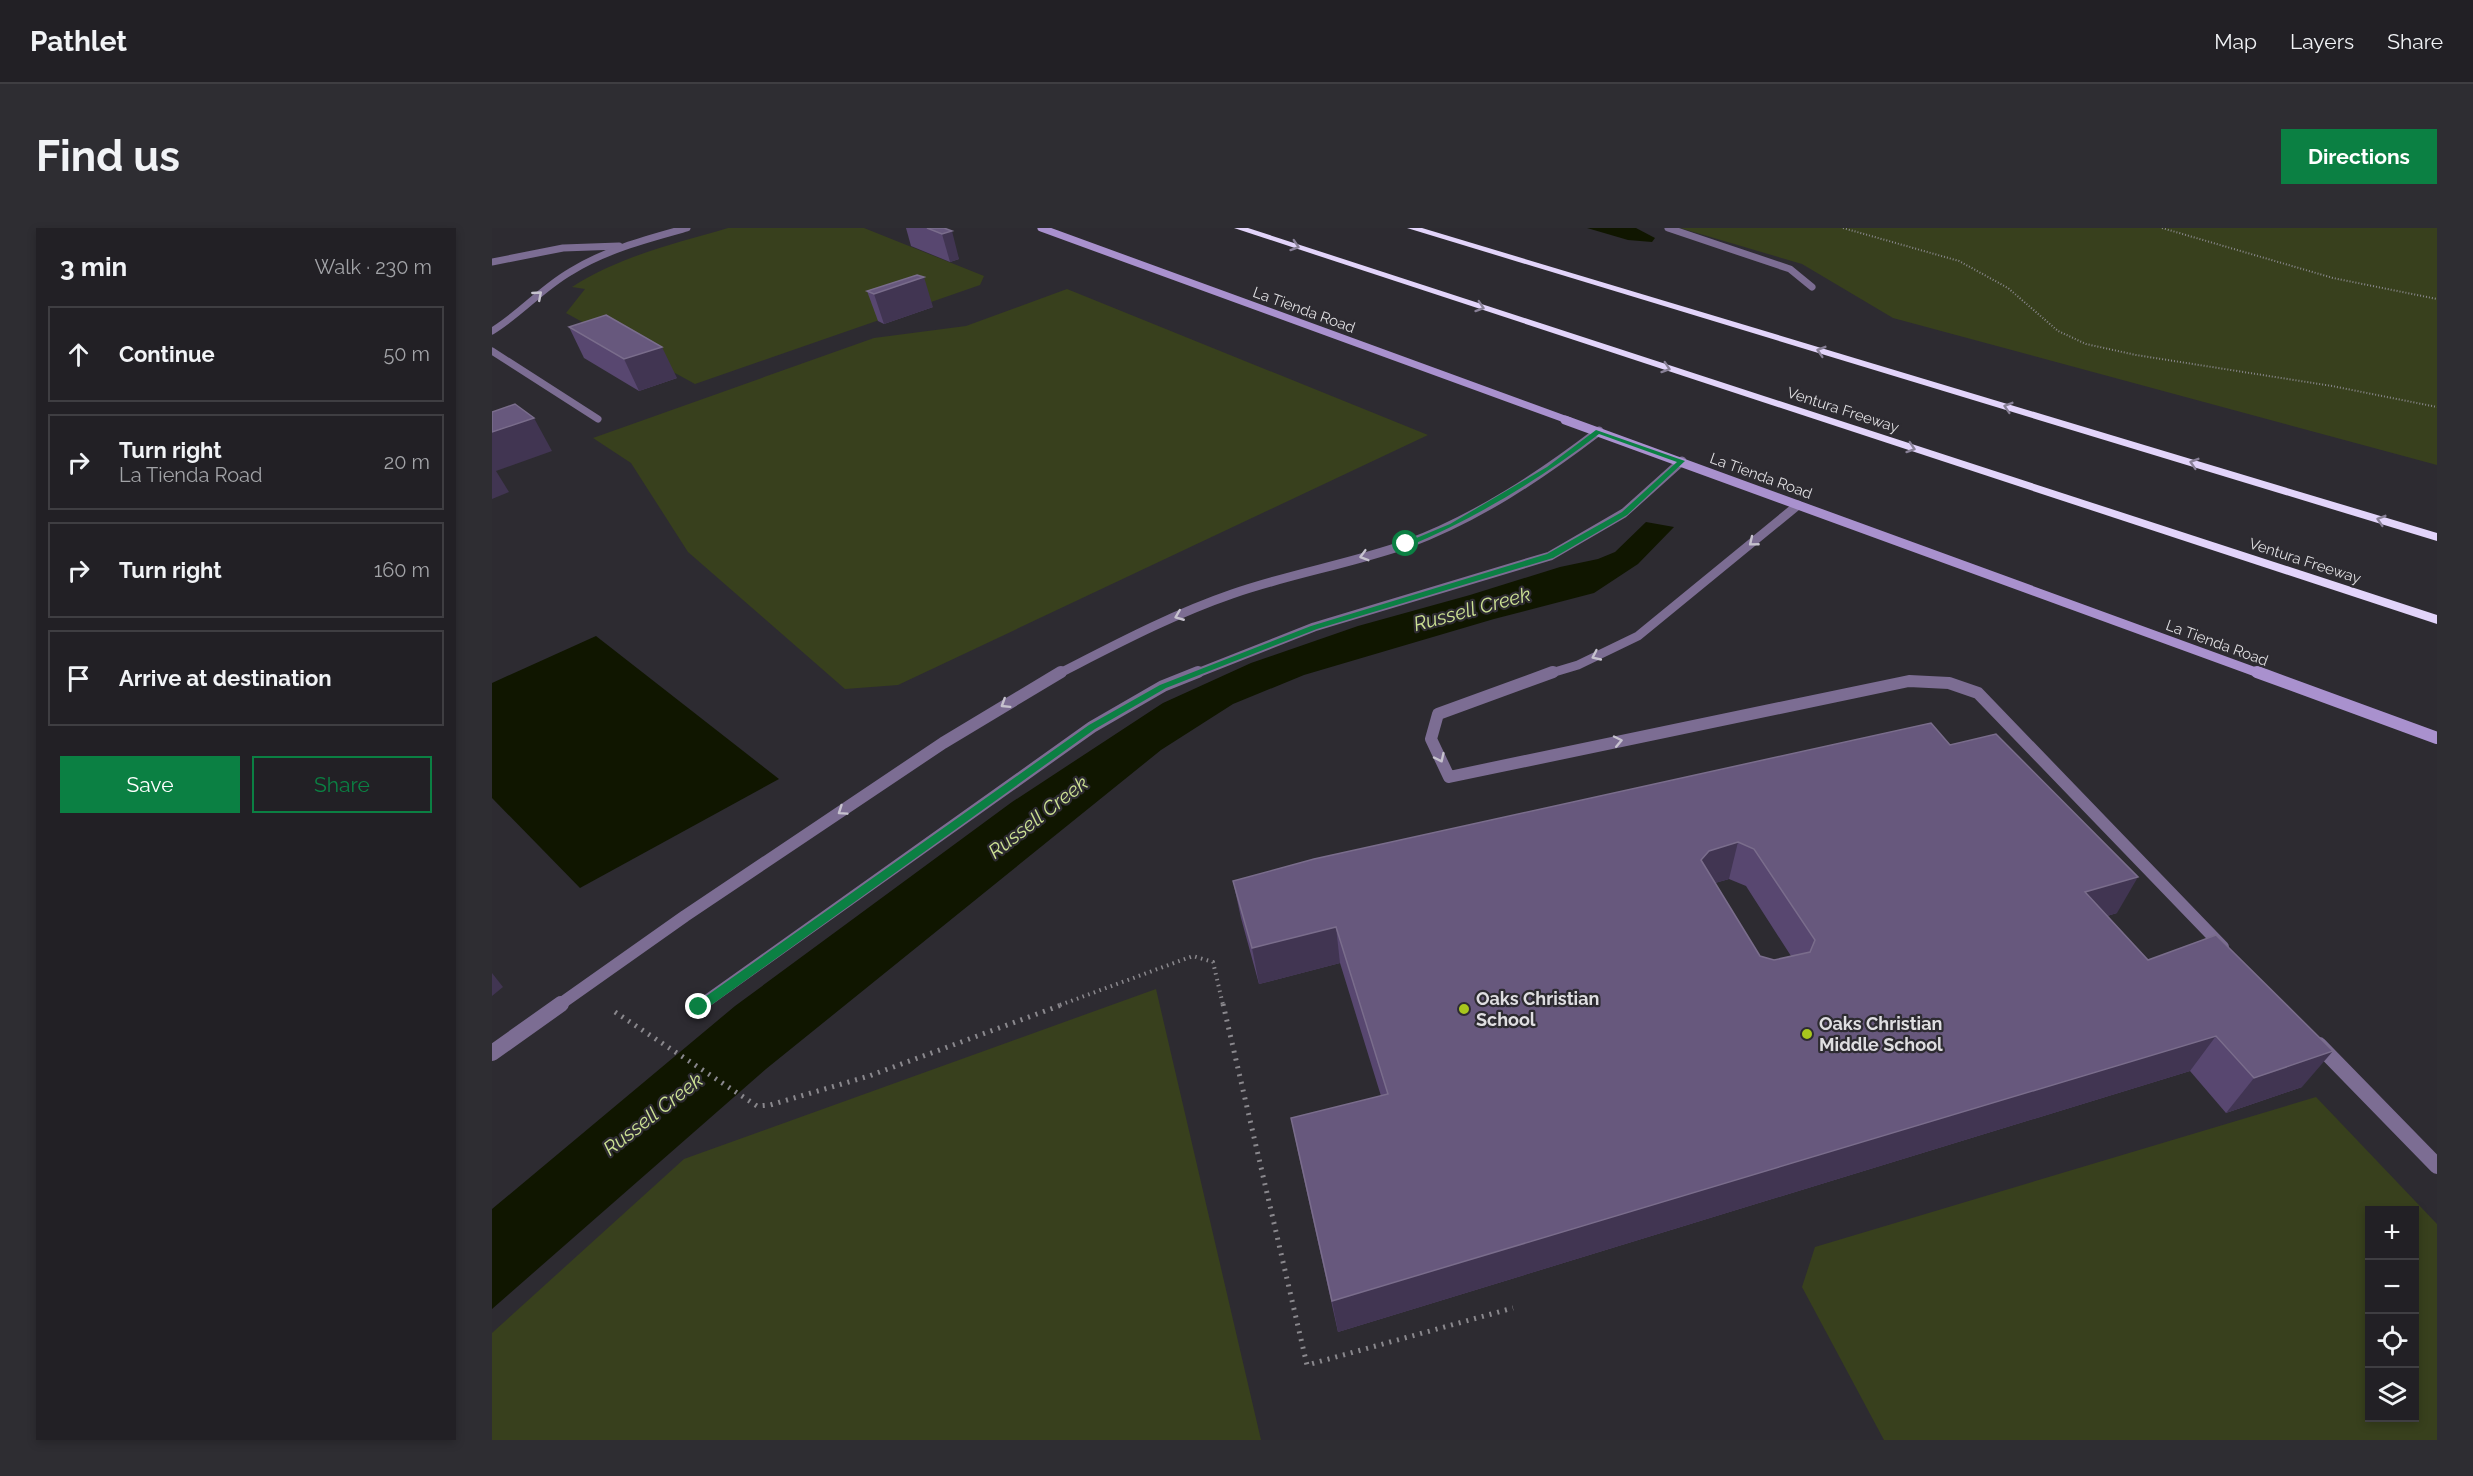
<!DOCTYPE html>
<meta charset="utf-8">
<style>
body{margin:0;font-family:Raleway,sans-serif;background:#2e2d32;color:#f1f3f6}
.controls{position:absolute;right:18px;bottom:18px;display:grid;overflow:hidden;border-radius:0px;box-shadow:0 3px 9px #0003}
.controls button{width:54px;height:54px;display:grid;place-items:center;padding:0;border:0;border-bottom:2px solid #3f3e42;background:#222025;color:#f1f3f6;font:30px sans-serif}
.stop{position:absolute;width:18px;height:18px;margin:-14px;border:4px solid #0b8043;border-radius:50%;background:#fff}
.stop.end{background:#0b8043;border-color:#fff;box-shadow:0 2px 6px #0008}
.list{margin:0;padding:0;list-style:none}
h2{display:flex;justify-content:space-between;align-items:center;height:78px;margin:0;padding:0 24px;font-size:26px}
h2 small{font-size:20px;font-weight:400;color:#a2a3a7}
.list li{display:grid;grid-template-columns:39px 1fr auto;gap:18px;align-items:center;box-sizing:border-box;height:96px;margin:0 12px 12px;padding:0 12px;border:2px solid #3f3e42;border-radius:0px}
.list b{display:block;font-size:22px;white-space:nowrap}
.list p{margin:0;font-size:20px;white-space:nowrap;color:#a2a3a7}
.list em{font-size:20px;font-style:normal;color:#a2a3a7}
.actions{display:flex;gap:12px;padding:18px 24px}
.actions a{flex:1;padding:14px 0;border:2px solid #0b8043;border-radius:0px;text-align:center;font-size:21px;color:#0b8043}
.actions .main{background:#0b8043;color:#fff}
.icon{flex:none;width:33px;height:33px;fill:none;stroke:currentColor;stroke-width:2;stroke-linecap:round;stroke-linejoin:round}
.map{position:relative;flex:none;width:1945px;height:1212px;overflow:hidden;border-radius:0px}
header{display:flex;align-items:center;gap:36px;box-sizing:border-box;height:84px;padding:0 30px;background:#222025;border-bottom:2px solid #3f3e42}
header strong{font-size:28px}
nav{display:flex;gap:33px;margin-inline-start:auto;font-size:21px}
.intro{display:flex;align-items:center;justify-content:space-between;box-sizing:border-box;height:144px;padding:0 36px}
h1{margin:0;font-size:42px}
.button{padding:15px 27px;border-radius:0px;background:#0b8043;color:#fff;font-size:21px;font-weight:700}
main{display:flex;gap:36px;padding:0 36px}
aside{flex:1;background:#222025;border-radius:0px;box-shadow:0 3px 9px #0003}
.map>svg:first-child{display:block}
.green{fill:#38401d;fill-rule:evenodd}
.water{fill:#101600}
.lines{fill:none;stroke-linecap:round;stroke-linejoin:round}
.path-far2{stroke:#8a888d;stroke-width:2;stroke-dasharray:1 2;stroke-linecap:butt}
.path-far1{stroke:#8a888d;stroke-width:4;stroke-dasharray:1.5 4.5;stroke-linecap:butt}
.path{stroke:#8a888d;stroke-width:5;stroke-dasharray:2 6;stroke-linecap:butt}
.lane-far3{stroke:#7c6d93;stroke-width:7}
.lane-far2{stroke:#7c6d93;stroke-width:9}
.lane-far1{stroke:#7c6d93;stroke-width:12}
.lane{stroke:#7c6d93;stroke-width:16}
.street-far2{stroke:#7c6d93;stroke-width:9}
.street-far1{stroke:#7c6d93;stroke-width:12}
.street{stroke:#7c6d93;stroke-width:16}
.secondary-far2{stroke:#a991ce;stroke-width:7}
.secondary-far1{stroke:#a991ce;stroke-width:9}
.secondary{stroke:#a991ce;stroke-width:12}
.highway{fill:#e2d4fa;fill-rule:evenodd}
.wall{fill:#584770;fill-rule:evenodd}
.shaded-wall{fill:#413552}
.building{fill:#67587d;stroke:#7a6d8c;stroke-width:1.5;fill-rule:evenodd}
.oneway{stroke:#888096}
.oneway2{stroke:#c6c2ce}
.route{fill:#0b8043}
.poi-dot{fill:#a8c71d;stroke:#2d2b31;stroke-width:2}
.labels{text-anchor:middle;stroke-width:4.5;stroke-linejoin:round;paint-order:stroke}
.far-street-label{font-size:15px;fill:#dfdee1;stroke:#2d2b31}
.poi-label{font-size:18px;font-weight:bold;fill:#dfdee1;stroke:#2d2b31;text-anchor:start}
.water-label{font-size:20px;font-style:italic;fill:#cee394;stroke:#2d2b31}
</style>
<header>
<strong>Pathlet</strong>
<nav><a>Map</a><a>Layers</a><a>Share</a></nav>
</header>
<div class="intro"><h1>Find us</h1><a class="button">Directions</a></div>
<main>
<aside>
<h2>3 min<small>Walk · 230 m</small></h2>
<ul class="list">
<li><svg class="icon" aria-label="ahead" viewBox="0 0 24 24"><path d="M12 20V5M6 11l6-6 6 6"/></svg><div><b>Continue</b></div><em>50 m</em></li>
<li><svg class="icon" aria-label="right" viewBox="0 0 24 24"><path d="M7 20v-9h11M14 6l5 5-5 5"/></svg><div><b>Turn right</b><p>La Tienda Road</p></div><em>20 m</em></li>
<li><svg class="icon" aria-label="right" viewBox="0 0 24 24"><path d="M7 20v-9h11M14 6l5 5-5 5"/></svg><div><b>Turn right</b></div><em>160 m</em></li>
<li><svg class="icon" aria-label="arrive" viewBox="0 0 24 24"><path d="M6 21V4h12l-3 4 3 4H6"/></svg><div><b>Arrive at destination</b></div></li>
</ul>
<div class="actions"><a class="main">Save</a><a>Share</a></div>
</aside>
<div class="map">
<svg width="1945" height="1212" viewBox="0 0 1945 1212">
<rect width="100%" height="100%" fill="#2d2b31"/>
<g class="green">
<path d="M236,0H372L492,48L488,57L203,156L74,85L93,61L80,59C128,28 182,16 236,0Z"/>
<polygon points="1188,0 1945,0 1945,237 1401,90 1310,36"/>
<polygon points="575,61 936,207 406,457 353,461 196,324 139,235 101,210 382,110 474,98"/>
<polygon points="664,761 769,1212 0,1212 0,1105 192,931"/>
<path d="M1824,869L1945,996V1212H1392L1310,1059L1323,1019ZM1878,982H1922V1190H1878Z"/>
</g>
<g class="water">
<polygon points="1095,0 1144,0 1163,10 1160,14 1136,12"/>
<polygon points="1154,294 1182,299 1146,336 1102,365 1002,391 812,447 741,476 669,522 274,841 0,1081 0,981 243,778 520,574 671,475 759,435 866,398 978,367 1068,339 1106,331 1123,324"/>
<polygon points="104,408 287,551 88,660 0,570 0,455"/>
</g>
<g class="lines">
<g class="path-far2">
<polyline points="1351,0 1467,33 1516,60 1566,103 1594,116 1644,127 1840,158 1945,179"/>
<polyline points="1670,0 1841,50 1945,71"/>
</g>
<polyline class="path-far1" points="568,777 701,728 721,734 731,777"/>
<g class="path">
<polyline points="731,776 815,1137 1021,1080"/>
<polyline points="123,784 265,878 278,877 377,848 572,776"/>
</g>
<g class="lane-far3">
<polyline points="1176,0 1298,41 1320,59"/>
<polyline points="0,34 71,20 127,18"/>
<path d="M0,103C28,86 49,61 78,44C113,22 155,11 195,0"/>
<polyline points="0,123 106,191"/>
</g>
<g class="lane-far2">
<polyline points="703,446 822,399 1058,328 1132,285 1190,233"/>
<polyline points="1056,446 1086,437 1146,408 1306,277"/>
</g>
<g class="lane-far1">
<polyline points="1061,444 946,486 939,511 957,549 1417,453 1457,455 1486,465 1731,719"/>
<polyline points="209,777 600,499 671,458 706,444"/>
</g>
<g class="lane">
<polyline points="207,779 211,776"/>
<polyline points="1827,817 1945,938"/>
</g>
<path class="street-far2" d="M566,446C623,417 679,387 740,366C797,346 858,336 915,316C985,290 1048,248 1107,203"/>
<polyline class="street-far1" points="67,777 193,688 451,515 569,444"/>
<polyline class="street" points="0,825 69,776"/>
<polyline class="secondary-far2" points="549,0 1078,193"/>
<polyline class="secondary-far1" points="1073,192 1769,446"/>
<polyline class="secondary" points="1765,444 1945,510"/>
<g class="highway">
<polygon points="742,0 756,0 1945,387 1945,396"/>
<polygon points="915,0 930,0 1945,305 1945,313"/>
</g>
</g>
<g class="wall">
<polygon points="414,0 452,0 467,31 458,34 419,18"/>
<polygon points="375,63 441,79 392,96 386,93"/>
<polygon points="77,99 185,150 147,163 92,130"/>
<path d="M1458,517L1625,685L1615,688L1656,732L1810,859L1734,885L1698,843L846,1104L806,924L799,890L889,868L848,735L767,756L749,690L741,653ZM1237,651L1254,658L1299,728L1282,732L1268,728L1223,655Z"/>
</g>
<g class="shaded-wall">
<polygon points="460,3 467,31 458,34 450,6"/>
<polygon points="432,49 441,79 392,96 382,66"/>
<polygon points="170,119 185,150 147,163 132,131"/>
<polygon points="42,190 60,223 4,243 17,264 0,271 0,204"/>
<polygon points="1246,614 1237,651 1209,659 1209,632 1217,623"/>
<polygon points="1646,649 1625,685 1574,700 1593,664"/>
<polygon points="844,699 848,735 767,756 760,720"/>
<polygon points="0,745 11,759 0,768"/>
<polygon points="1724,808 1698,843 846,1104 840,1073"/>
<polygon points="1841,823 1810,859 1734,885 1762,850"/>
</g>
<g class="building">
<polygon points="435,0 452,0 460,3 450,6"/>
<polygon points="425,47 432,49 382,66 375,63"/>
<polygon points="114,87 170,119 132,131 77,99"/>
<polygon points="23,176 42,190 0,204 0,184"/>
<path d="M1439,495L1458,517L1504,506L1646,649L1593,664L1656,732L1724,707L1841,823L1762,850L1724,808L840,1073L799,890L896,866L844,699L760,720L741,653L822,631ZM1246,614L1262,621L1323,712L1318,724L1282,732L1268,728L1209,632L1217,623Z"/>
</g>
<defs><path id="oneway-chevron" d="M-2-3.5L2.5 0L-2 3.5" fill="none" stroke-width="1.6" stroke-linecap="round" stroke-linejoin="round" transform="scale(1.5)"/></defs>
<g class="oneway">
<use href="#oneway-chevron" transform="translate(803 18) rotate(18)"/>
<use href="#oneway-chevron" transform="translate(988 79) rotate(18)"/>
<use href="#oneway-chevron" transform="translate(1329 123) rotate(-163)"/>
<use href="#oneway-chevron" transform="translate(1174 140) rotate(18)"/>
<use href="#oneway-chevron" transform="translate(1516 179) rotate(-163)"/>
<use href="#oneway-chevron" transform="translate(1419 220) rotate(18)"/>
<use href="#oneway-chevron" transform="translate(1702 235) rotate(-163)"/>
<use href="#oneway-chevron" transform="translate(1889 292) rotate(-163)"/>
</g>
<g class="oneway2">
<use href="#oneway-chevron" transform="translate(46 67) rotate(-41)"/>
<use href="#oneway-chevron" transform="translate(1261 314) rotate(141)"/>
<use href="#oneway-chevron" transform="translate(872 328) rotate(164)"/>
<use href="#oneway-chevron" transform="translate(687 388) rotate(158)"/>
<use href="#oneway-chevron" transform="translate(1104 428) rotate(155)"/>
<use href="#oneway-chevron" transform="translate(513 476) rotate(148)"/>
<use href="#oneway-chevron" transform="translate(1126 513) rotate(-12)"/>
<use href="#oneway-chevron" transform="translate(948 530) rotate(65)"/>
<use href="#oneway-chevron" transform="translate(350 583) rotate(146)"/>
</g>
<path class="route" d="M1104,202L1193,233L1135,287L1061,330L825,401L674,460L603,501L211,783H203V776L597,497L668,457L819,398L1055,326L1130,284L1185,234L1107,206C1048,251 986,289 917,318L910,316L958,296L1055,239Z"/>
<g class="poi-dot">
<circle cx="972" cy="781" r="6"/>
<circle cx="1315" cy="806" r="6"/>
</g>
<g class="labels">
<g class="far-street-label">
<text transform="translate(812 82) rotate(20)" y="5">La Tienda Road</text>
<text transform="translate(1351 182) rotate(18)" y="5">Ventura Freeway</text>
<text transform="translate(1269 248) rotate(20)" y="5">La Tienda Road</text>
<text transform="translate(1813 333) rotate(18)" y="5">Ventura Freeway</text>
<text transform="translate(1725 415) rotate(20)" y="5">La Tienda Road</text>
</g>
<g class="poi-label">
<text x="984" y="777">Oaks Christian<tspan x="984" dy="21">School</tspan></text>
<text x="1327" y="802">Oaks Christian<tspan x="1327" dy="21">Middle School</tspan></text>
</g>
<g class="water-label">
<text transform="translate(980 381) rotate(-15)" y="7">Russell Creek</text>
<text transform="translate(546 589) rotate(-38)" y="7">Russell Creek</text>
<text transform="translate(161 886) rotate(-38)" y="7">Russell Creek</text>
</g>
</g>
</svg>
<div class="controls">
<button>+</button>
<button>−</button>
<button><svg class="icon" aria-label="locate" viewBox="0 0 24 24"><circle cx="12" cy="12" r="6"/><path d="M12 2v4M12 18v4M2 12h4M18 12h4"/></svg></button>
<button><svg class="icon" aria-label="layers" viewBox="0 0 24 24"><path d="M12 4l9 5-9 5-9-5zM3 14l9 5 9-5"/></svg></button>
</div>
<div class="stop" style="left:914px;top:316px"></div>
<div class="stop end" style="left:207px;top:779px"></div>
</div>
</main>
